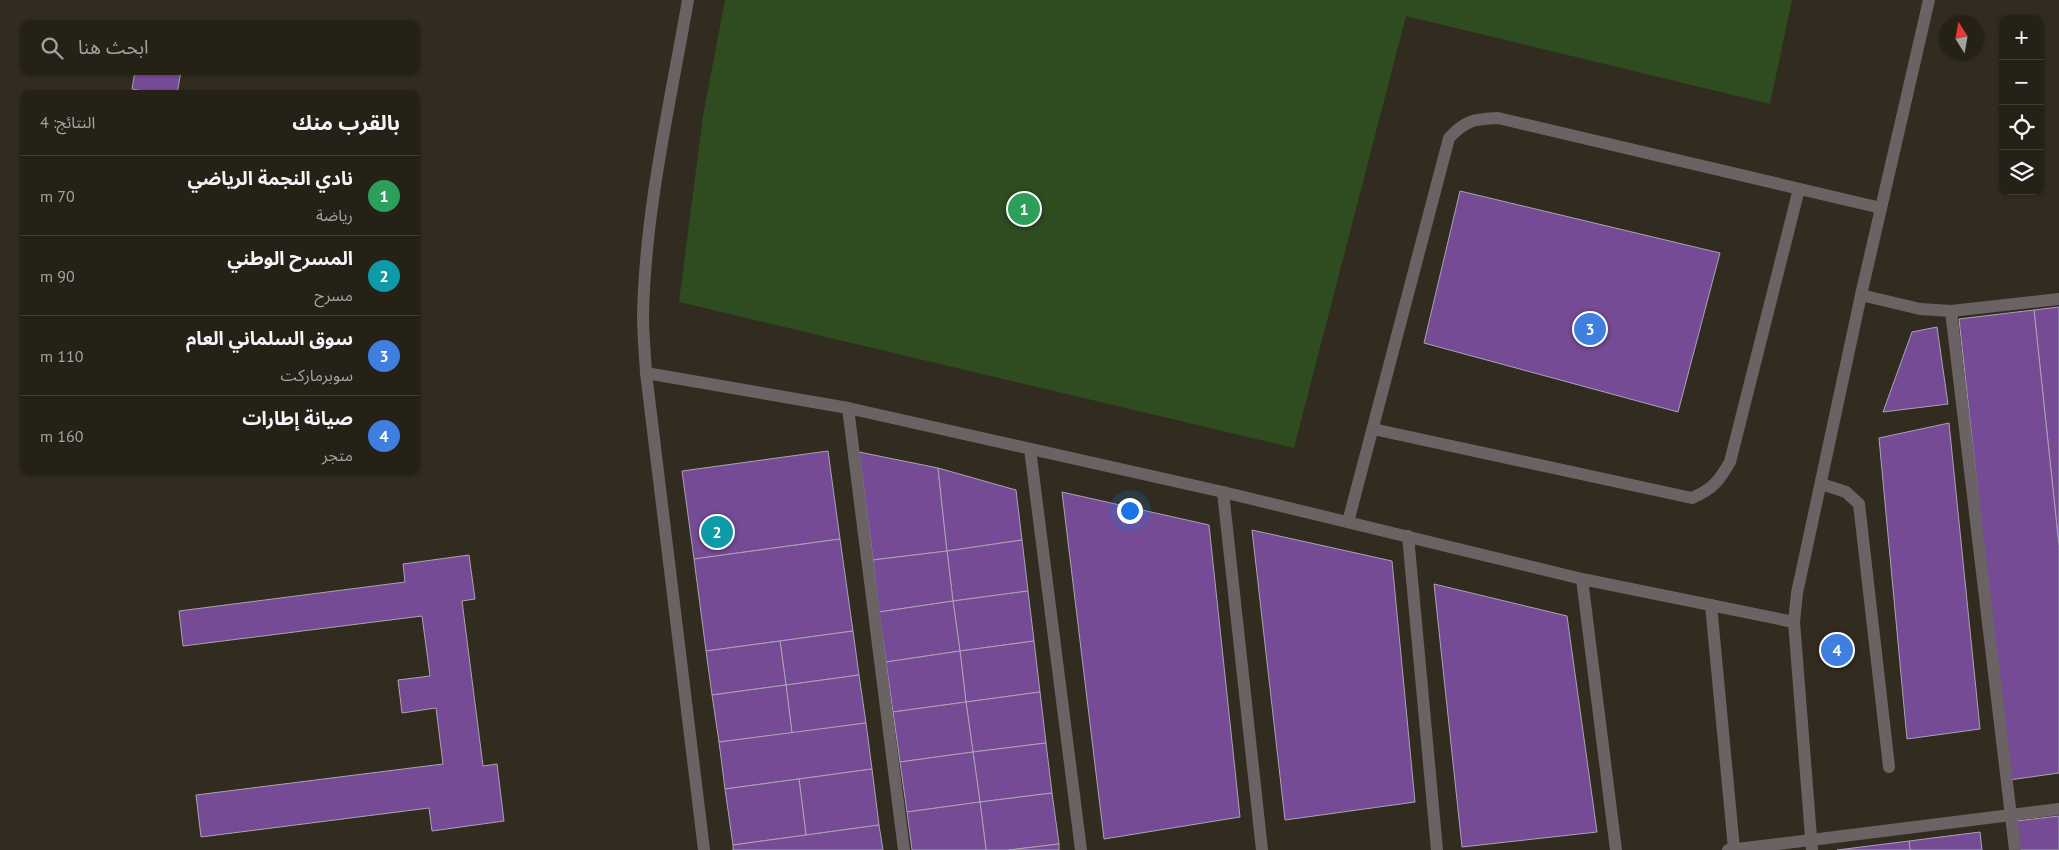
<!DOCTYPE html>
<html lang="ar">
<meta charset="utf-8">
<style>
body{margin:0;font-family:"PT Sans","Noto Sans Arabic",sans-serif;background:#2d2920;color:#f1f3f6;direction:rtl}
.controls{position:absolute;right:15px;top:15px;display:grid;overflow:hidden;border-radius:10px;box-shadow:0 1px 4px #0004}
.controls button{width:45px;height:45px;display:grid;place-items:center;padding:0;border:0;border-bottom:1px solid #423e36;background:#252117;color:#f1f3f6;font:25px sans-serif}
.compass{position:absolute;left:1939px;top:15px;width:45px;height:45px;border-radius:50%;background:#252117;box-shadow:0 1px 4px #0004;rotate:349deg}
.you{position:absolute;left:1129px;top:510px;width:18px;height:18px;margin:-12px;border:4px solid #fff;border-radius:50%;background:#1a73e8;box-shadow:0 0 0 8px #1a73e833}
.badge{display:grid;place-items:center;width:32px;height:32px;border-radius:50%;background:#77d259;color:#fff;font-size:16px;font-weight:700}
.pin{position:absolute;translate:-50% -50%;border:2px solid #fff;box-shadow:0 1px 5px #0006}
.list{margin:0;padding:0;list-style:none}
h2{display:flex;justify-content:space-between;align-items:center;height:65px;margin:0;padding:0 20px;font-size:21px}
h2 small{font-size:16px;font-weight:400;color:#a3a3a1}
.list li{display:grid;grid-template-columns:32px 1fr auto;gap:15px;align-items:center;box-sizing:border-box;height:80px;padding:0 20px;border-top:1px solid #423e36}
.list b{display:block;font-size:19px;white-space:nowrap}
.list p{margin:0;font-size:16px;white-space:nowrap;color:#a3a3a1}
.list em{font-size:16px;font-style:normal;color:#a3a3a1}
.icon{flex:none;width:28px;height:28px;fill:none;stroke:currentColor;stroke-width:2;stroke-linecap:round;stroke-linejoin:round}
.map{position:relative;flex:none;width:2059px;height:850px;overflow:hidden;direction:ltr}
.search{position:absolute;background:#252117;box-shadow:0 1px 4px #0004;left:20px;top:20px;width:400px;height:55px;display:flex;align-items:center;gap:12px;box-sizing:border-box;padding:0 18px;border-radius:10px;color:#a3a3a1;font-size:19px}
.panel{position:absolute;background:#252117;box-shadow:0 1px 4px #0004;left:20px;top:90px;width:400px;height:385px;border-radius:10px;direction:rtl}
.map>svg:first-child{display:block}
.pitch{fill:#2f4b20}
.building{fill:#754b95;stroke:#aba3b3}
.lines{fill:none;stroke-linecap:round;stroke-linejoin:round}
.service{stroke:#6a6263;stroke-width:12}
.minor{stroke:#6a6263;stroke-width:12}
.tertiary{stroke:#6a6263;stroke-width:12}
</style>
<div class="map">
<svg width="2059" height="850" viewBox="0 0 2059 850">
<rect width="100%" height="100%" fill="#312c1f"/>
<polygon class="pitch" points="725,0 1792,0 1770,104 1406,16 1294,448 679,302 703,116"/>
<g class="building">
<polygon points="135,71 181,71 177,94 161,94 132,89"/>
<polygon points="1460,191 1720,253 1678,412 1424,343"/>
<polygon points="2059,307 2059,546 2034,310"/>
<polygon points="2034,310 2059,546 2059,773 2009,780 1959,319"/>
<polygon points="1937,327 1948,404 1883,412 1912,332"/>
<polygon points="1949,423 1980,729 1907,739 1879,438"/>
<polygon points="828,451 840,539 694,559 682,471"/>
<polygon points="859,452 938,468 947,551 873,560"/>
<polygon points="938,468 1016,490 1022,540 947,551"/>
<polygon points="1062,492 1209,525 1240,817 1104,839"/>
<polygon points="1252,530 1392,561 1415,802 1285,820"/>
<polygon points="840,539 853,631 706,651 694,559"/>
<polygon points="1022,540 1028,591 953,601 947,551"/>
<polygon points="947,551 953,601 879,612 873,560"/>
<polygon points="469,555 475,599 462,601 483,766 497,764 504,821 432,831 429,808 201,837 196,795 443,764 436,708 402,713 398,680 430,676 422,616 183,646 179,611 405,582 403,564"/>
<polygon points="1434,584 1567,616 1597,832 1462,847"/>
<polygon points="1028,591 1034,641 960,651 953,601"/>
<polygon points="953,601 960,651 886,662 879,612"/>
<polygon points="853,631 859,675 786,685 780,641"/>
<polygon points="780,641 786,685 712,695 706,651"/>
<polygon points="1034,641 1040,692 966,702 960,651"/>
<polygon points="960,651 966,702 893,712 886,662"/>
<polygon points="859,675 866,723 792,733 786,685"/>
<polygon points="786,685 792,733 719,742 712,695"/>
<polygon points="1040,692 1046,743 973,752 966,702"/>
<polygon points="966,702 973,752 900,762 893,712"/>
<polygon points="866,723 872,769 725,789 719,742"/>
<polygon points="1046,743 1052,793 980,802 973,752"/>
<polygon points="973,752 980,802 907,812 900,762"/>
<polygon points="872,769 879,825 806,835 799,779"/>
<polygon points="799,779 806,835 733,845 725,789"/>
<polygon points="1052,793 1059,844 1009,850 986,850 980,802"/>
<polygon points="980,802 986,850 912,850 907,812"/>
<polygon points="2059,816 2059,850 2019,850 2016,821"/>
<polygon points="879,825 883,850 733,850 733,845"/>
<polygon points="1980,832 1982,850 1910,850 1909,841"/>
<polygon points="1909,841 1910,850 1837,850"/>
<polygon points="1059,844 1059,850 1009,850"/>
</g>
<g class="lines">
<g class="service">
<path d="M1373,429L1692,498C1713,489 1719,481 1730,462L1799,189"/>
<polyline points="1821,484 1846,492 1859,504 1889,767"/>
<path d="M1348,522L1449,138C1466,120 1474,119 1498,118L1881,208"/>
</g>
<g class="minor">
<polyline points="1861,295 1920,309 1951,311 2059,299"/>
<polyline points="1951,311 2015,850"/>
<polyline points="646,373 848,408 1223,492 1582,579 1794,622"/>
<polyline points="848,408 904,850"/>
<polyline points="1030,449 1081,850"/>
<polyline points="1223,492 1262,850"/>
<polyline points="1408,536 1437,850"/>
<polyline points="1582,579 1616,850"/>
<polyline points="1711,605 1734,849"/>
<polyline points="1728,850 1811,840"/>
</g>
<g class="tertiary">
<path d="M688,0C670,104 645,210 643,316C643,335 645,354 646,373L704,850"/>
<polyline points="1811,840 2059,809"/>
<polyline points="1812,850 1794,622 1797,593 1861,295 1929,0"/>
</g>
</g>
</svg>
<div class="controls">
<button>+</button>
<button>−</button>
<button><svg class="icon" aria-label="locate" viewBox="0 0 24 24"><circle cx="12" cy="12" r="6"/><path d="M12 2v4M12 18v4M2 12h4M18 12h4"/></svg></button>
<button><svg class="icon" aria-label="layers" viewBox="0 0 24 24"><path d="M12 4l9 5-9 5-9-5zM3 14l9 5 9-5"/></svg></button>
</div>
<svg class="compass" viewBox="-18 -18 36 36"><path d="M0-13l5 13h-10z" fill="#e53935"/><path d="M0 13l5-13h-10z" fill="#a3a3a1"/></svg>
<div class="you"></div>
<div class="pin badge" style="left:1024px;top:209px;background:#2e9e5b">1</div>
<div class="pin badge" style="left:717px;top:532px;background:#0f9aa8">2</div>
<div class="pin badge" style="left:1590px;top:329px;background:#3f7fe0">3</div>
<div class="pin badge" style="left:1837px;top:650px;background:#3f7fe0">4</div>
<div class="search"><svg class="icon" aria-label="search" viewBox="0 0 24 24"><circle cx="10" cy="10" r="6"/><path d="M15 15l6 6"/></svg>ابحث هنا</div>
<section class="panel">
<h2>بالقرب منك<small>النتائج: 4</small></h2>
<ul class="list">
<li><span class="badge" style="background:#2e9e5b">1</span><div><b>نادي النجمة الرياضي</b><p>رياضة</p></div><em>70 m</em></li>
<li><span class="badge" style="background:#0f9aa8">2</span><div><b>المسرح الوطني</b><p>مسرح</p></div><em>90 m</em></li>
<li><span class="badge" style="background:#3f7fe0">3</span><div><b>سوق السلماني العام</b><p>سوبرماركت</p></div><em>110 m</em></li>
<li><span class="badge" style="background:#3f7fe0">4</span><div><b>صيانة إطارات</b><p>متجر</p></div><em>160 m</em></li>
</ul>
</section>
</div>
